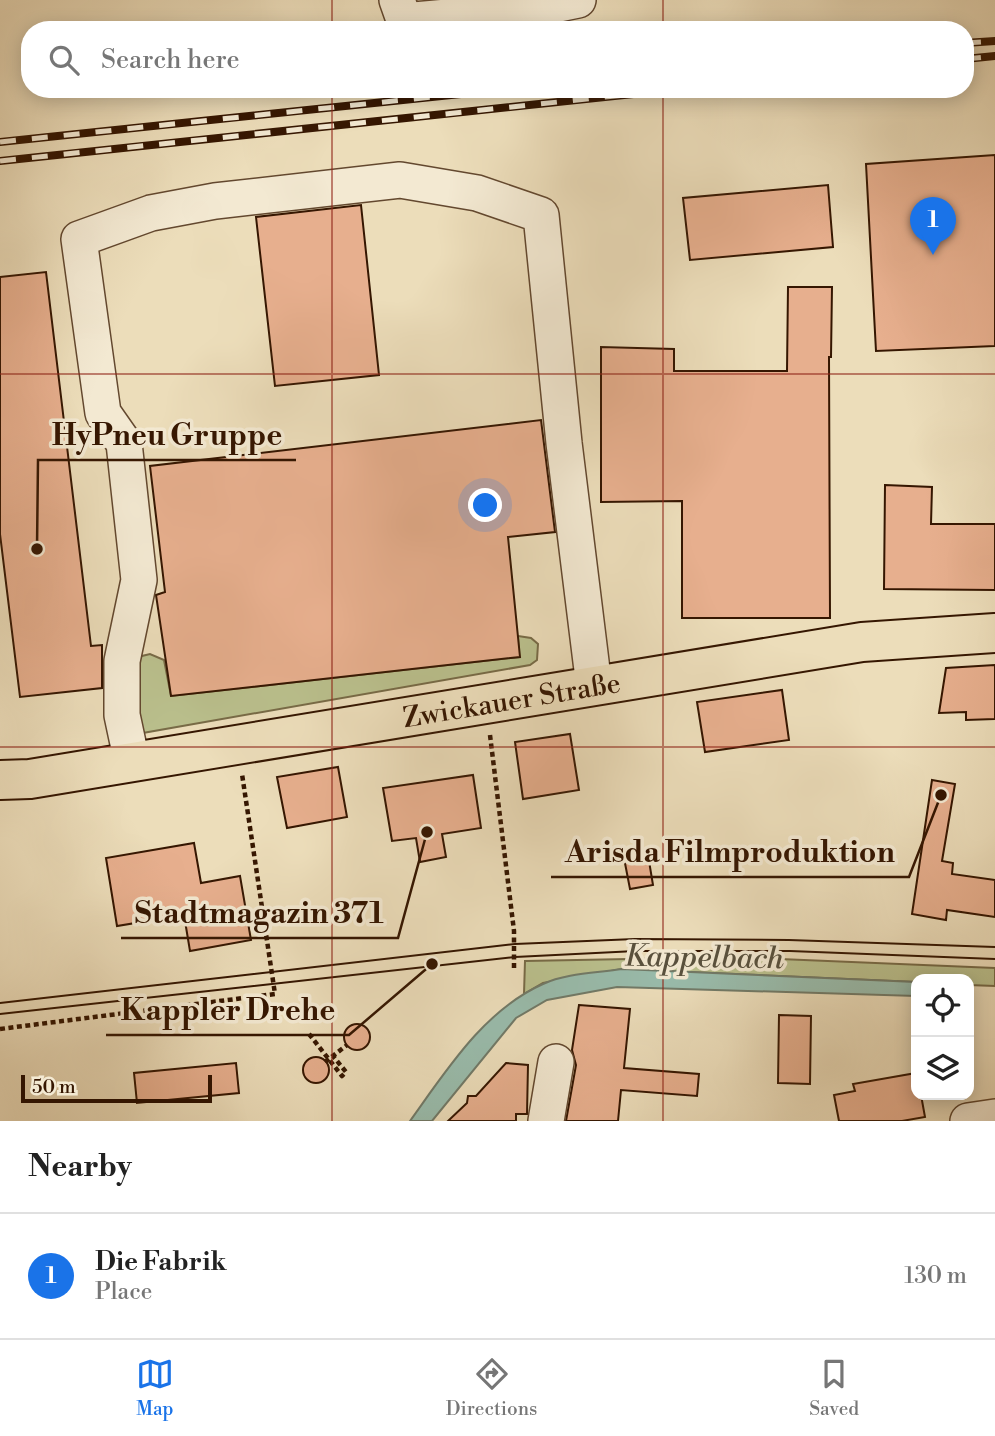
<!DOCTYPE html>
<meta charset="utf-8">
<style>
body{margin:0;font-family:"Libre Bodoni",serif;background:#f6f6f6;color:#222}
.controls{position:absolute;right:21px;bottom:21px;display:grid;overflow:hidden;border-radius:14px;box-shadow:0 4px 18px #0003}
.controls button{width:63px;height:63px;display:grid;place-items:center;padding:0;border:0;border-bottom:2px solid #e0e0e0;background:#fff;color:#222;font:35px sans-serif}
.scale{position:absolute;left:21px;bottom:18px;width:191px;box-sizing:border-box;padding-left:7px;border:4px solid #351601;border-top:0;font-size:19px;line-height:24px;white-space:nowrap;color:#351601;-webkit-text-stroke:5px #f3e9d2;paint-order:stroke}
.you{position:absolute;left:486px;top:506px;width:24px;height:24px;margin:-18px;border:5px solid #fff;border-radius:50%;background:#1a73e8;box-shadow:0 0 0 10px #1a73e833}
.badge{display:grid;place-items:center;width:46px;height:46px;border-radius:50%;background:#1a73e8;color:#fff;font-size:23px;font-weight:700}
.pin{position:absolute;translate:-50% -58px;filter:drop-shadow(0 2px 4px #0008)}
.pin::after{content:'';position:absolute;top:37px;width:24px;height:21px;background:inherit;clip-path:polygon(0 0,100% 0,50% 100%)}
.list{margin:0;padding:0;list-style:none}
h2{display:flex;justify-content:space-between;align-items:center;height:91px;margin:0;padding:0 28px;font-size:30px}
h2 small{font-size:23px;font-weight:400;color:#767676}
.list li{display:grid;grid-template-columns:46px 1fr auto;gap:21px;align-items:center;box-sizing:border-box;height:126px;padding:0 28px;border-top:2px solid #e0e0e0}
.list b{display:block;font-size:26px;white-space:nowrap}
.list p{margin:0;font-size:23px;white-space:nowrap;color:#767676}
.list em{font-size:23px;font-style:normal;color:#767676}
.icon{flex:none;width:38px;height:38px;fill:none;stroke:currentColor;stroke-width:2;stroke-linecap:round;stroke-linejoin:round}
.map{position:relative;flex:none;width:995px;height:1121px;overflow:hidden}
.search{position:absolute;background:#fff;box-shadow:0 4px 18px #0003;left:21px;right:21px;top:21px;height:77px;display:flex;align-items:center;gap:18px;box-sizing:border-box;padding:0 24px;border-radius:28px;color:#767676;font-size:26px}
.sheet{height:217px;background:#fff}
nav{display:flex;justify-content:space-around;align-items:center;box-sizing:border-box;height:98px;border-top:2px solid #e0e0e0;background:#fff;font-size:19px;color:#767676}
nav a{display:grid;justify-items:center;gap:4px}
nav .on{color:#1a73e8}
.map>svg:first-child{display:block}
.green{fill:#bac08d;stroke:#786b47;stroke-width:2}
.water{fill:#99bcac;stroke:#717a68;stroke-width:2}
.building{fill:#e7af8e;stroke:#351601;stroke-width:2}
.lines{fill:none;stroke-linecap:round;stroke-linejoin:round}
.minor-casing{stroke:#63482f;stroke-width:38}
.major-casing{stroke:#351601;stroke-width:42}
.path{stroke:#351601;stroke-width:4.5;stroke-dasharray:5 3.5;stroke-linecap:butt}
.minor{stroke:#f3e9d2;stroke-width:35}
.major{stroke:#ecddba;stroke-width:38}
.tram{stroke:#351601;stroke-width:2}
.rail-casing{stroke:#351601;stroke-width:8}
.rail{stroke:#f3e9d2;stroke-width:5;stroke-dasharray:16;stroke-linecap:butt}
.path-bridge{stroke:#351601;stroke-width:4.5;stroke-dasharray:5 3.5;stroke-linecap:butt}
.grid{fill:none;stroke:#8f2418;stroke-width:2;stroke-opacity:0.55}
.labels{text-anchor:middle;stroke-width:7;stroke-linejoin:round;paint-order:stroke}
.street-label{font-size:28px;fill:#351601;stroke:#f3e9d2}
.water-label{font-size:30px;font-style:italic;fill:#58503d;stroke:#f3e9d2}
.leader{fill:none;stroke:#351601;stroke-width:2.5}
.callout-dot{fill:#351601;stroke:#f3e9d2;stroke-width:2.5}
.callout-label{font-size:30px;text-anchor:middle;font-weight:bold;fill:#351601;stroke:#f3e9d2;stroke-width:7;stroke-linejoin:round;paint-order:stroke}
</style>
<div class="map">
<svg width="995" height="1121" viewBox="0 0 995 1121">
<rect width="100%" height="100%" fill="#ecddba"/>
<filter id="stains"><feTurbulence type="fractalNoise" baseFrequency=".00286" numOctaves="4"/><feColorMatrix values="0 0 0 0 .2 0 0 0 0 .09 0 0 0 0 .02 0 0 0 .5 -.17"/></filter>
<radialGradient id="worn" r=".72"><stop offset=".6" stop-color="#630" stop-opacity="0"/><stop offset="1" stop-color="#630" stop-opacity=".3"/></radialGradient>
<g class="green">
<polygon points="518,636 531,638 538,644 537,660 530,665 137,734 135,665 142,656 150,654 164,660 171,696 519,657"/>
<polygon points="734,957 995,968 995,986 969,985 969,979 916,979 916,982 622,969 543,983 524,994 525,961"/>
</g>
<path class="water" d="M622,969L916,982V996L617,987L547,1000L516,1018L432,1121H410C446,1071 484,1010 543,984C566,973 597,973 622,969Z"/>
<g class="building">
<polygon points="995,155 995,346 876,351 866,164"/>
<polygon points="828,185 833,247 690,260 683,198"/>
<polygon points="361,205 379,375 275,386 256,217"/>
<polygon points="46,272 91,646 102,645 102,688 20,697 0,534 0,277"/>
<polygon points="788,287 832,287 831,357 829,357 830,618 682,618 682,501 601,502 601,347 674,349 674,371 787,371"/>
<polygon points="541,420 555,532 508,537 520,657 171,696 156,595 165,592 150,466"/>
<polygon points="885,485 932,487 931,524 995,524 995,590 884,589"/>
<polygon points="995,665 995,719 966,720 966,712 939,713 946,668"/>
<polygon points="782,690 789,740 705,752 697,702"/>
<polygon points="570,734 579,790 523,799 515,742"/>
<polygon points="338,767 347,817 287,828 277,777"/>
<polygon points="473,775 481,828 442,834 446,857 420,862 416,838 392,841 383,788"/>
<polygon points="932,780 955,784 942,861 953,863 952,874 995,880 995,917 947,910 946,920 912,914"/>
<polygon points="194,843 201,883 240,876 251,940 190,951 184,915 117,926 106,858"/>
<polygon points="648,855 653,885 630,889 624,858"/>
<polygon points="579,1005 630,1009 624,1068 699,1074 697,1096 621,1090 618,1121 566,1121 576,1065 572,1050"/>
<polygon points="779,1015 811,1016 810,1084 778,1083"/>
<circle cx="357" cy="1037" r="13"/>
<circle cx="316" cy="1070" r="13"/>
<polygon points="236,1063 239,1093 137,1103 134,1073"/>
<polygon points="506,1063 528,1065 527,1114 516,1114 516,1121 448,1121 467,1103 468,1096 476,1096"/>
<polygon points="916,1073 916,1095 921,1095 925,1117 902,1121 839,1121 834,1095 855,1091 853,1084"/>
</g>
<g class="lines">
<g class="minor-casing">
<g id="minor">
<polyline points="397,0 403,17 414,20 534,9 578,0"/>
<polyline points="132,762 122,715 122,661 139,580 124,443 103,413 79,239 151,213 215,201 400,180 477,193 541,215 564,443 594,686"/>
<polyline points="546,1121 556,1062"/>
<polyline points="968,1121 995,1117"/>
</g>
</g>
<g class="major-casing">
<g id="major">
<path id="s1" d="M0,780L30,779L862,642L995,633"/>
</g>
</g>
<g class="path">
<polyline points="490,735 514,931 514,970"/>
<polyline points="0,1029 275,994 242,774"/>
<polyline points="309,1034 342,1076 346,1072 333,1056"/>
</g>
<use href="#minor" class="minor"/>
<use href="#major" class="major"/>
<g class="tram">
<polyline points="0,1003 515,944 635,939 789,940 995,947"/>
<polyline points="0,1014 515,957 636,951 790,951 995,959"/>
</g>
<g class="rail-casing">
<g id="rail">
<polyline points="965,43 995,41"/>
<polyline points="965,59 995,56"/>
<polyline points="0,142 509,89"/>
<polyline points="0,161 681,89"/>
</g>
</g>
<use href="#rail" class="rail"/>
<polyline class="path-bridge" points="325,1062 347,1045"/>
</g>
<path class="grid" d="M332,0V30M663,0V30M332,89V1121M663,89V1121M0,374H995M0,747H995"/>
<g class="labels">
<g class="street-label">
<text dy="10" stroke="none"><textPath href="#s1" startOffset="518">Zwickauer Straße</textPath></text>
</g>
<g class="water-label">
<text transform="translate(704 957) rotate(1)" y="10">Kappelbach</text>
</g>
</g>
<path class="leader" d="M37 549L38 460H296M941 795L909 877H551M427 832L398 938H121M432 964L349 1035H106"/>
<g class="callout-dot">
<circle cx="37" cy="549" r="7"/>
<circle cx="941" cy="795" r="7"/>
<circle cx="427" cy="832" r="7"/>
<circle cx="432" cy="964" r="7"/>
</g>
<g class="callout-label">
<text x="167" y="445">HyPneu Gruppe</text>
<text x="730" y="862">Arisda Filmproduktion</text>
<text x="259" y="923">Stadtmagazin 371</text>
<text x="228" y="1020">Kappler Drehe</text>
</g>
<rect width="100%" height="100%" filter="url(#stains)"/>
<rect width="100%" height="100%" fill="url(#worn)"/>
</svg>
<div class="controls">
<button><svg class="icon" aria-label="locate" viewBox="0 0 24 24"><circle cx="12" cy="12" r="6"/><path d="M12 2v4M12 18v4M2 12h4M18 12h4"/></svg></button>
<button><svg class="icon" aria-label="layers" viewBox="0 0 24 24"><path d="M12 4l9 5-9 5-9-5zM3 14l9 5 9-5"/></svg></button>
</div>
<div class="scale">50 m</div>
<div class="you"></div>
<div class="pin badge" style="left:933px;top:255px">1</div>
<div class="search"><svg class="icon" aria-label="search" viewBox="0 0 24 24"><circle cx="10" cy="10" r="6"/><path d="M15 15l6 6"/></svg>Search here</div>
</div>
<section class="sheet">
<h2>Nearby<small></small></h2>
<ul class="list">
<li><span class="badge">1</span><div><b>Die Fabrik</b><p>Place</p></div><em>130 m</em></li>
</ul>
</section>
<nav>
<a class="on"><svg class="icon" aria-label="map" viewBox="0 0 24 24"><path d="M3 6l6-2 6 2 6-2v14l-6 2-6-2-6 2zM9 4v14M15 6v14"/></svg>Map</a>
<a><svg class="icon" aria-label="directions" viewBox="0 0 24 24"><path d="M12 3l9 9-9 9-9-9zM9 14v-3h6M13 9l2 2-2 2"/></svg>Directions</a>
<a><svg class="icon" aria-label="saved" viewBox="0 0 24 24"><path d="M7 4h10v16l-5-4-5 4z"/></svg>Saved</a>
</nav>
